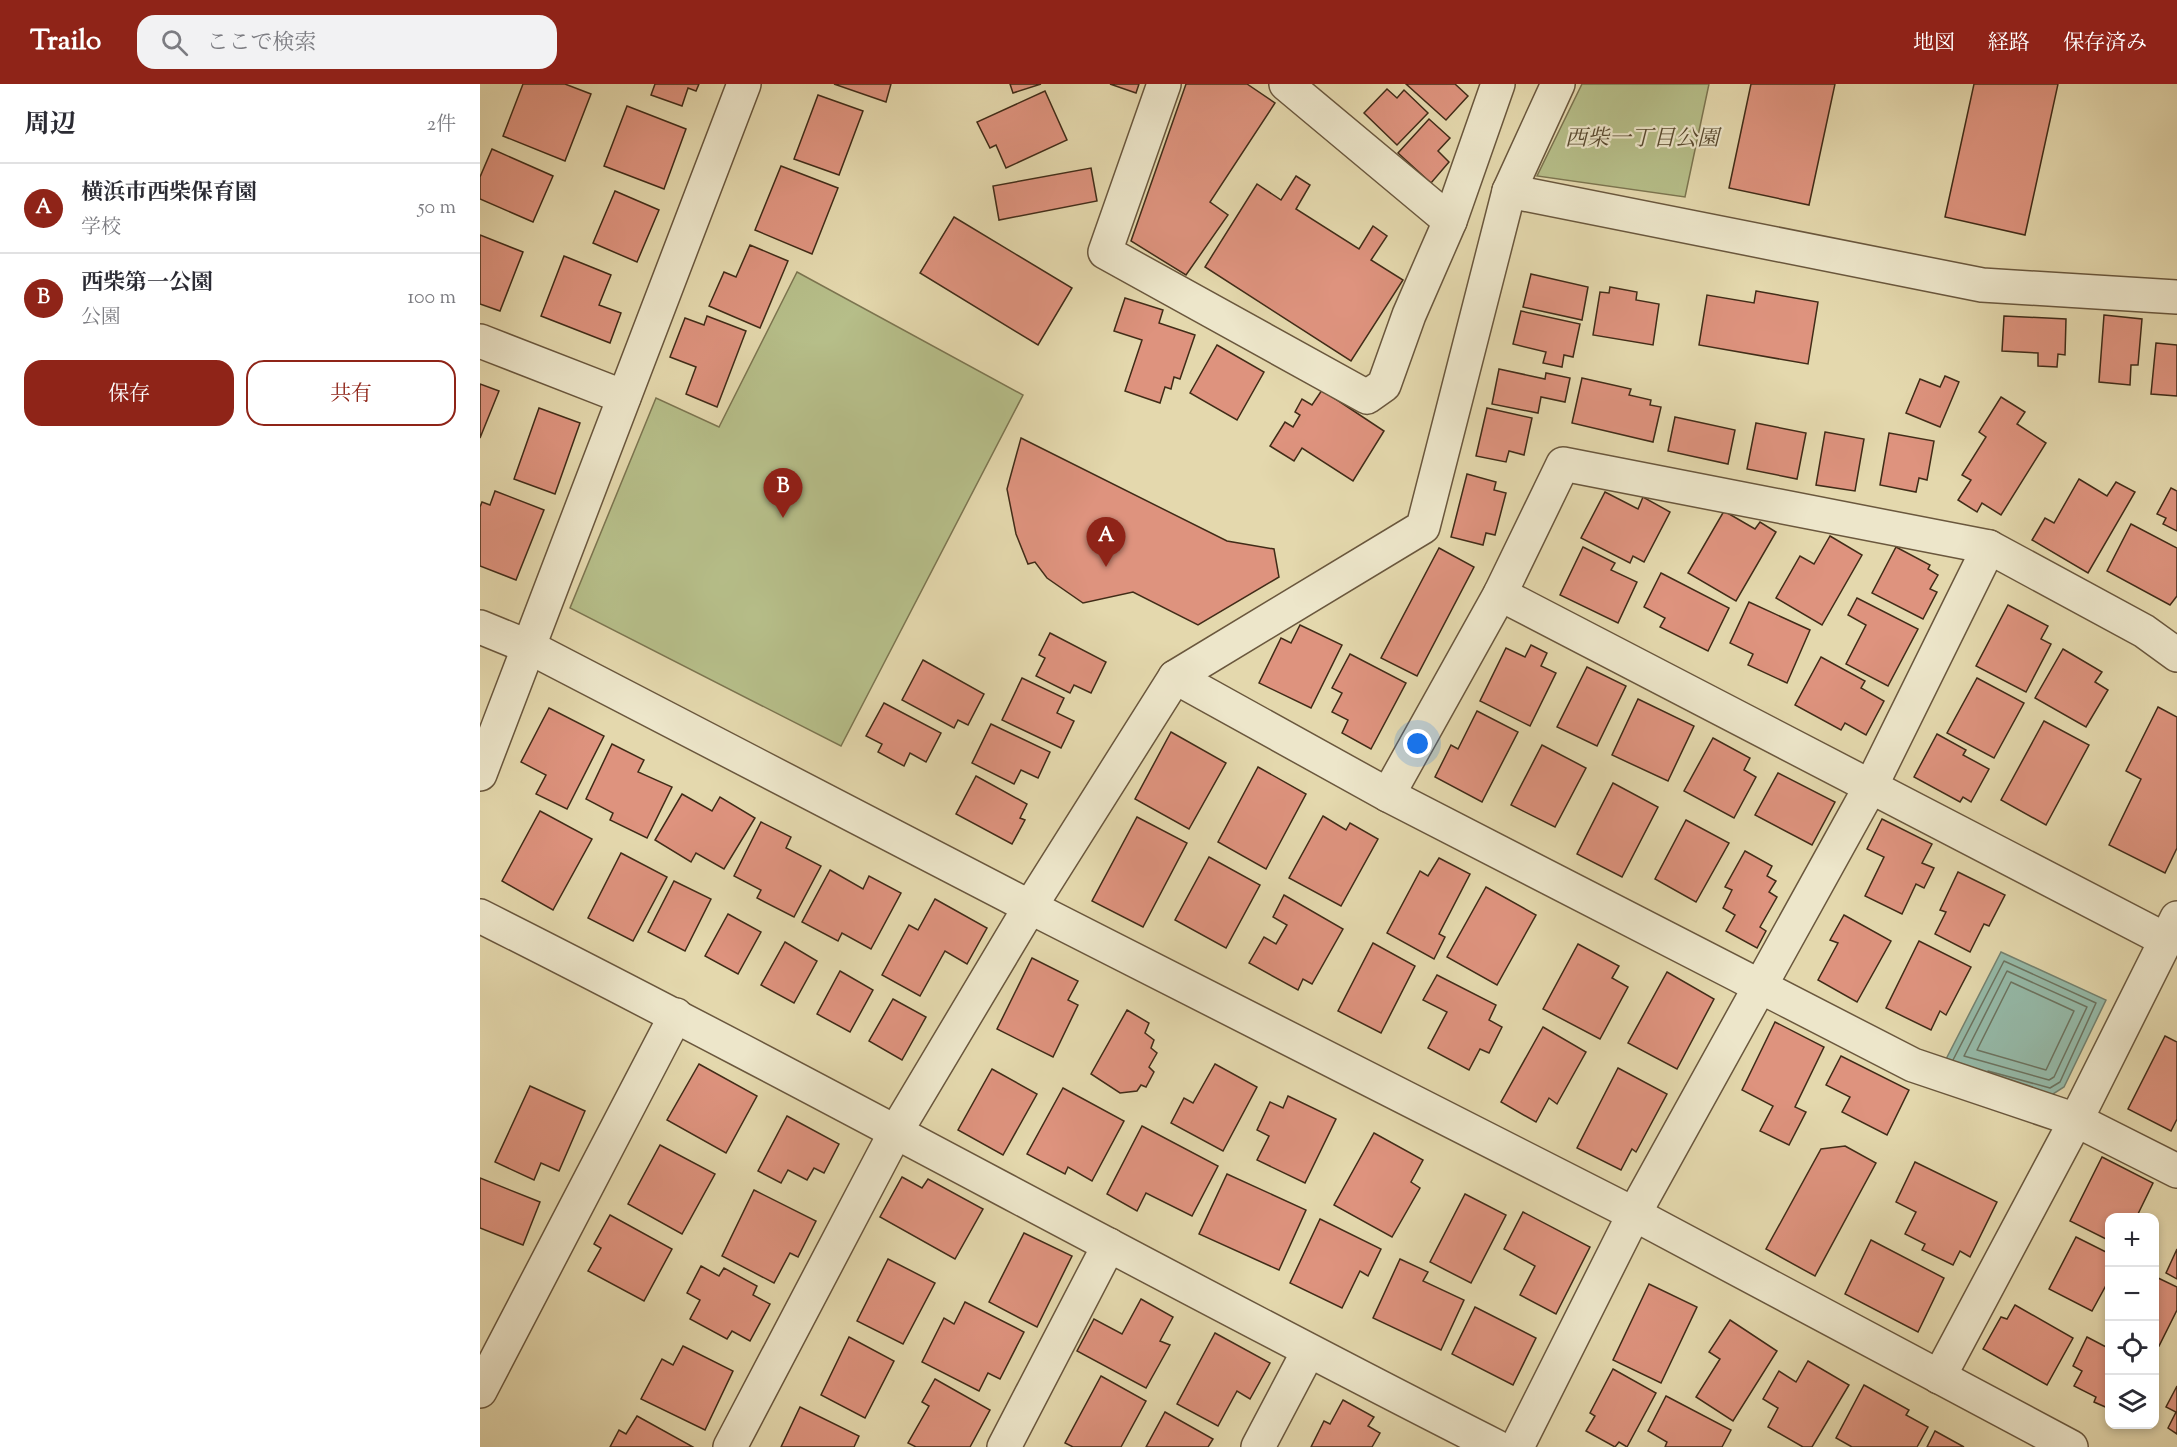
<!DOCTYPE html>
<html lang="ja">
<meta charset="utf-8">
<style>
body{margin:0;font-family:"Sorts Mill Goudy","Noto Serif JP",serif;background:#f2f2f3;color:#2b2b33}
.controls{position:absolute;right:18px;bottom:18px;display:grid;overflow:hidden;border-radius:12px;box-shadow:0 3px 9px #0003}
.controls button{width:54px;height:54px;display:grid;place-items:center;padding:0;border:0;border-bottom:2px solid #e1e1e2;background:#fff;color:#2b2b33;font:30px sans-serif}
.you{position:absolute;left:938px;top:660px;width:21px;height:21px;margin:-15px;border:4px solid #fff;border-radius:50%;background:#1a73e8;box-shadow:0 0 0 9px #1a73e833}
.badge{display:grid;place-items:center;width:39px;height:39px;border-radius:50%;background:#8f2418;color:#fff;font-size:20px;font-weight:700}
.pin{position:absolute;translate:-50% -50px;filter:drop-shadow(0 2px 3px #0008)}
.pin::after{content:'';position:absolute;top:32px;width:21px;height:18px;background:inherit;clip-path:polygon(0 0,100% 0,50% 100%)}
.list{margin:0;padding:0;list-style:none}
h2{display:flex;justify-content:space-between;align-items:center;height:78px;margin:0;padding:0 24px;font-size:26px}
h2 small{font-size:20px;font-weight:400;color:#7c7c81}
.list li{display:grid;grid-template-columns:39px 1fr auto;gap:18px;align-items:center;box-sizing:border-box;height:90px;padding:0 24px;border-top:2px solid #e1e1e2}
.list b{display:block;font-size:22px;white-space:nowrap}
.list p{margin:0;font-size:20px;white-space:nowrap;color:#7c7c81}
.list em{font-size:20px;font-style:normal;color:#7c7c81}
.actions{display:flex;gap:12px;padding:18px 24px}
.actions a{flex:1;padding:14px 0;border:2px solid #8f2418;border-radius:18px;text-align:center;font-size:21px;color:#8f2418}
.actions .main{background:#8f2418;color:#fff}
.icon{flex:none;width:33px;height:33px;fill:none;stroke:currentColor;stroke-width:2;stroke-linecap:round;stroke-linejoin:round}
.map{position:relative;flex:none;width:1697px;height:1363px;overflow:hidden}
header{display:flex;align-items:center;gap:36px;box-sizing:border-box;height:84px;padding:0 30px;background:#8f2418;color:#fff}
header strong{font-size:28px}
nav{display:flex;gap:33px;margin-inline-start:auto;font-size:21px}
.search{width:420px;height:54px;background:#f2f2f3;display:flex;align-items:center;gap:15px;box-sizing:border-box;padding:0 21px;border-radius:18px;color:#7c7c81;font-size:22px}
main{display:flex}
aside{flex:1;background:#fff}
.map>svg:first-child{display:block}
.green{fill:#b6be89;stroke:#7c7550;stroke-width:1.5}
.water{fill:#95baa9;stroke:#73816f;stroke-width:1.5}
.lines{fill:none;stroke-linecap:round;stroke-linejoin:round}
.shore{stroke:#6b7360;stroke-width:1.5}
.building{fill:#de937e;stroke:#412c18;stroke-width:1.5}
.minor-casing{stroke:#6a573d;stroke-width:36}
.minor{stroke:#ede6ca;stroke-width:33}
.labels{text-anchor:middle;stroke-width:4.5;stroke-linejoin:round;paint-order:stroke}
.park-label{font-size:22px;font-style:italic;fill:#58492f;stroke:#ede6ca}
</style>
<header>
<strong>Trailo</strong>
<div class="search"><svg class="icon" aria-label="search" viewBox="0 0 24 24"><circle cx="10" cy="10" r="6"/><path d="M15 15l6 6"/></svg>ここで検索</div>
<nav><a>地図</a><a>経路</a><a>保存済み</a></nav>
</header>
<main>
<aside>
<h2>周辺<small>2件</small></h2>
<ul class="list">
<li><span class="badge">A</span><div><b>横浜市西柴保育園</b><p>学校</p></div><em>50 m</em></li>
<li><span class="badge">B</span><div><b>西柴第一公園</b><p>公園</p></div><em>100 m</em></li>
</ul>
<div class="actions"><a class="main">保存</a><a>共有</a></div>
</aside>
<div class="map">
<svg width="1697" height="1363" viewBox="0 0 1697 1363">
<rect width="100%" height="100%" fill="#e4d8ad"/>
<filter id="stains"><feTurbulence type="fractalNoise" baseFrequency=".00333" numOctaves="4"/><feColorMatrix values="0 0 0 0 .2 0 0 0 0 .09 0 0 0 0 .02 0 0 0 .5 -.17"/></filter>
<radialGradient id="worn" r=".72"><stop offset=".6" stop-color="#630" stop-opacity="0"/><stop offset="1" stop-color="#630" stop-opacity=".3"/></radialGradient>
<g class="green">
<polygon points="1102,0 1229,0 1205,113 1057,92"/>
<polygon points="317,188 543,311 361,662 90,524 176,314 239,343"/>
</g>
<polygon class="water" points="1521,868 1626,916 1584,1003 1570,1012 1463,981"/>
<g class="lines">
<g class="shore">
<polygon points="1527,887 1607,923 1574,993 1569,996 1484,972"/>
<polygon points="1531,898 1594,927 1566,986 1497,966"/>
<polyline points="1473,976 1524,877 1616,919 1580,998 1570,1004 1508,987"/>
</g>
</g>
<g class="building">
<polygon points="43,0 85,0 111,10 85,77 23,52"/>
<polygon points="175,0 219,0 216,7 208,4 202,22 171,11"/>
<polygon points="354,0 411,0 406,18"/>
<polygon points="530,0 561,0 533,9"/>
<polygon points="630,0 659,0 656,9"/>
<polygon points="706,0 767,0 795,19 730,118 748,131 706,191 651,157"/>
<polygon points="926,0 975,0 988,12 966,36"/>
<polygon points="1271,0 1355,0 1329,121 1249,104"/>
<polygon points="1494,0 1578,0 1545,151 1465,133"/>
<polygon points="907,5 917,14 924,6 948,29 917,61 884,29"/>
<polygon points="565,7 587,56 526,84 516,61 510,64 497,38"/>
<polygon points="338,11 383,27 359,91 314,75"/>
<polygon points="147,22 206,45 184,105 124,82"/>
<polygon points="949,35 970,54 958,67 969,78 951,99 918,69"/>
<polygon points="12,65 73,92 53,138 0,115 0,93"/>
<polygon points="301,82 358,104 332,170 275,146"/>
<polygon points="611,84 617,117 519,136 513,102"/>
<polygon points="816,92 830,101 816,125 879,165 893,142 907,152 891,176 923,196 871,277 725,183 777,100 801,116"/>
<polygon points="135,107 179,126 157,178 113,159"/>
<polygon points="474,133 592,204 558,261 440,189"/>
<polygon points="0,151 43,168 20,227 0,220"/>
<polygon points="270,161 308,177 280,244 229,222 244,188 256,193"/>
<polygon points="84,172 131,191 119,221 141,229 130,259 61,232"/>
<polygon points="1051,190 1108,203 1102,236 1043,223"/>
<polygon points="1130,203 1157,208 1156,216 1179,220 1173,261 1113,251 1120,208 1129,209"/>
<polygon points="1276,207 1338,218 1328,280 1219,261 1227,211 1274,219"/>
<polygon points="645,214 683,226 679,239 715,251 700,295 694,293 691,305 685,303 680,319 645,307 662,256 634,247"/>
<polygon points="1041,227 1100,240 1093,273 1084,271 1082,283 1063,279 1066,268 1033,260"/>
<polygon points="1624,231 1662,235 1658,281 1651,281 1650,301 1619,298"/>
<polygon points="227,232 266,247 237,323 206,310 216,283 190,273 205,234 224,241"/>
<polygon points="1524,232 1586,235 1585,271 1578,270 1577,283 1558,282 1558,269 1522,267"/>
<polygon points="1676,259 1697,261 1697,312 1671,310"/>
<polygon points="737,261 784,288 757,336 710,309"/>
<polygon points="1019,285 1065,295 1066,289 1090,294 1085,318 1061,313 1058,329 1012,320"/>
<polygon points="1465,292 1479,298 1460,343 1426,329 1440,295 1460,303"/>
<polygon points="1102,294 1151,305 1149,311 1171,316 1170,321 1181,323 1173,358 1092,339"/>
<polygon points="0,300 19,307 0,354"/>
<polygon points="842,306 904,347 873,397 822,364 814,377 790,362 805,338 813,343 820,331 815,328 822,315 832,321"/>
<polygon points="1521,313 1545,328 1537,340 1566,359 1521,431 1502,419 1497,428 1478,416 1491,396 1482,391 1506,353 1499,348"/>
<polygon points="59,324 100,339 75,410 34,395"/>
<polygon points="1007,324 1052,334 1044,371 1029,367 1026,378 996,372"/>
<polygon points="1195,333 1255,346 1248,380 1188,367"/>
<polygon points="1276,339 1326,349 1317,395 1267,385"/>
<polygon points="1345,348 1384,355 1375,407 1336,401"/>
<polygon points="1409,349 1454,357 1447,396 1439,394 1436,408 1400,401"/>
<polygon points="541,354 747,457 794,465 799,493 718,541 653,508 603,519 567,494 555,478 548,480 536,450 527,405"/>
<polygon points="987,390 1016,398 1014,406 1026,409 1015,451 1006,449 1003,461 971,453"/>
<polygon points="1599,395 1627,412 1636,398 1655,408 1608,489 1552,456 1565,434 1574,439"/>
<polygon points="1691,404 1697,407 1697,447 1683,440 1686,434 1677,430"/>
<polygon points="15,407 64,426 36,496 0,482 0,423 2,418 10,421"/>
<polygon points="1125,408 1158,425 1163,413 1190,428 1164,478 1153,472 1150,479 1101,454"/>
<polygon points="1244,427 1275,445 1280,438 1296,448 1256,517 1208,489"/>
<polygon points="1651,440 1697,464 1697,512 1690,521 1627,487"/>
<polygon points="1350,452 1382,471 1342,541 1296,514 1320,472 1334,480"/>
<polygon points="1103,463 1135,479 1131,486 1157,498 1138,539 1080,511"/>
<polygon points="1416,463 1450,481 1448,485 1458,491 1450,505 1457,508 1443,535 1392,509"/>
<polygon points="959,464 994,483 937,592 901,574"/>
<polygon points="1181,489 1249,524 1228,567 1180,543 1185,534 1164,523"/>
<polygon points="1377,514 1438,545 1408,602 1366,580 1386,541 1368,531"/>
<polygon points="1269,518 1330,546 1307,599 1268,581 1273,570 1250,559"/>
<polygon points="1528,521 1568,542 1561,555 1571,560 1546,608 1496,582"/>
<polygon points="820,541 862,561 831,624 779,599 801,554 811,559"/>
<polygon points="570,549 626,578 611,609 594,601 590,609 556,592 565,574 559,571"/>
<polygon points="1051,561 1067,569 1061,582 1076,589 1050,642 1000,617 1026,564 1045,573"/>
<polygon points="1583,565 1622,588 1615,598 1628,606 1606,643 1555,614"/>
<polygon points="870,570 926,599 891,665 862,649 868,636 852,628 862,609 852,604"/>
<polygon points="1341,573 1385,597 1381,604 1404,617 1386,651 1365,639 1361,646 1315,621"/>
<polygon points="443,576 504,610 488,641 478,636 474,644 422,616"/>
<polygon points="1107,583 1146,602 1117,662 1077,643"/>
<polygon points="542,594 584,614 577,629 594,637 581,664 522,636"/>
<polygon points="1497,594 1544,619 1514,674 1467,649"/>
<polygon points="1158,615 1214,642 1188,697 1132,671"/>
<polygon points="404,619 461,649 446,678 430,669 424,682 398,668 402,660 386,652"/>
<polygon points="1678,623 1697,633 1697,764 1685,789 1629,761 1661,695 1646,687"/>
<polygon points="69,624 124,652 87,725 56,710 66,691 41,678"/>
<polygon points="997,627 1038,648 1002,718 955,693 971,661 978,665"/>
<polygon points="1564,637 1609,661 1566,741 1521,716"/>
<polygon points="511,640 570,668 558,694 541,686 534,700 492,679"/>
<polygon points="691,648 746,679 709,745 655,715"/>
<polygon points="1457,650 1486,666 1483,671 1509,685 1491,718 1483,713 1480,718 1434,693"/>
<polygon points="1233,654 1270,674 1264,686 1276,693 1254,734 1204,707"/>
<polygon points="132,660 164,676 158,688 192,703 167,754 130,736 133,729 106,715"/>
<polygon points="1062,661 1106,684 1075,743 1031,721"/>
<polygon points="778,683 826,710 786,785 738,758"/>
<polygon points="1298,689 1355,718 1332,761 1275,731"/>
<polygon points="496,692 547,720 540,734 545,736 532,760 476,730"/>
<polygon points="1133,699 1178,723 1142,793 1097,770"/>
<polygon points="202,710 232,727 240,713 275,734 244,785 216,769 211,778 175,756"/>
<polygon points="60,727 112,755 73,826 22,797"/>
<polygon points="843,732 866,746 870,739 898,755 861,822 809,794"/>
<polygon points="657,733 707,759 663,843 612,817"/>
<polygon points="1402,735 1452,760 1442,779 1454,784 1444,804 1436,800 1422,830 1385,812 1404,773 1387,765"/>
<polygon points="1206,736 1249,759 1216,818 1175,795"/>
<polygon points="281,738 311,753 306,764 341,782 314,833 277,814 281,806 254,792"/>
<polygon points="1265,767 1292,782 1287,792 1296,797 1289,808 1297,813 1280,843 1286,847 1277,864 1246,847 1255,831 1243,824 1252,806 1245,803"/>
<polygon points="141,769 187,793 153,857 108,834"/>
<polygon points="729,773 780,801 746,864 695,836"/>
<polygon points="959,774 990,790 959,850 965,853 954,875 907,849 940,787 948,792"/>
<polygon points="350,786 383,805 389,792 421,809 391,865 362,849 358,857 322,838"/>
<polygon points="1478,788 1525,811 1509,842 1504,840 1490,868 1455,850 1466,828 1460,826"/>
<polygon points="194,797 231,815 205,867 168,848"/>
<polygon points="1006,803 1056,831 1017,901 967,873"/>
<polygon points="804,811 863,845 832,900 823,895 818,906 769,879 784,853 796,860 807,841 793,833"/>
<polygon points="455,815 507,844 487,880 465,867 440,912 402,891 429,841 438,846"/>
<polygon points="248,830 281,848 258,890 225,872"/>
<polygon points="1364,831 1411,857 1377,918 1338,896 1358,859 1350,856"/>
<polygon points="1439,857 1491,883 1466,931 1460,927 1451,946 1406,924"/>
<polygon points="305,858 337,877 314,919 281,901"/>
<polygon points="893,859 935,882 901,949 858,927"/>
<polygon points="1098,860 1139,882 1132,894 1148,903 1120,955 1063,925"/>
<polygon points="552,874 598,897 588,916 598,921 573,973 517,945"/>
<polygon points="360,887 393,906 370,948 337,930"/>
<polygon points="1187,888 1234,915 1197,985 1148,959"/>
<polygon points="957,891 1016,921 1009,936 1022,943 1009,969 1000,965 989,986 948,964 967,928 943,916"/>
<polygon points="413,915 446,933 422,976 389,957"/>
<polygon points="647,926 669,939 665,949 674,956 671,964 677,969 669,983 674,988 666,1003 661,1001 657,1007 640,1009 611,990"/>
<polygon points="1295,938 1344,963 1315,1023 1326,1028 1309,1061 1280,1047 1293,1022 1262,1006"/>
<polygon points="1063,943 1106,968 1077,1020 1069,1014 1056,1038 1021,1018"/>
<polygon points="1685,952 1697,958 1697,1035 1691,1047 1648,1025"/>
<polygon points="1361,972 1429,1006 1407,1051 1362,1028 1370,1013 1346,1001"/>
<polygon points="219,980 277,1012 246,1069 187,1036"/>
<polygon points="735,980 777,1003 743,1067 691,1039 704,1014 713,1019"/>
<polygon points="1138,984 1187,1010 1156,1068 1152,1065 1141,1086 1097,1064"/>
<polygon points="512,985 557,1010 523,1071 478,1046"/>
<polygon points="50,1002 105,1027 79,1087 61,1079 54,1096 15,1078"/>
<polygon points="583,1004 644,1037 612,1097 588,1083 585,1090 547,1070"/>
<polygon points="808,1012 856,1035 825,1099 777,1076 789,1052 777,1046 790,1018 803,1024"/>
<polygon points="307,1032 359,1060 344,1089 334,1084 327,1096 308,1086 301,1099 278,1087"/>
<polygon points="662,1042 738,1082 712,1132 666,1109 657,1127 627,1110"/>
<polygon points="894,1049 943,1076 931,1098 940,1104 912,1153 854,1121"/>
<polygon points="180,1061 235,1090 202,1150 148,1120"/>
<polygon points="1365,1062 1396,1079 1335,1192 1286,1165 1341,1065"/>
<polygon points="1622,1073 1673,1099 1656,1134 1630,1134 1630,1157 1590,1137"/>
<polygon points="1435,1078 1517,1118 1490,1173 1480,1167 1473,1181 1442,1166 1445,1160 1425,1150 1436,1128 1416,1118"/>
<polygon points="747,1090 826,1126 799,1186 719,1150"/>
<polygon points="422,1093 442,1104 448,1095 503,1125 475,1175 400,1133"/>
<polygon points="0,1094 60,1118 43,1161 0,1144"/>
<polygon points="274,1106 336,1137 318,1173 310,1169 294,1199 242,1172"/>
<polygon points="985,1110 1026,1131 991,1199 950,1178"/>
<polygon points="1043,1128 1110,1163 1076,1230 1040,1211 1055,1182 1024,1165"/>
<polygon points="130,1131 192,1165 164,1217 108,1187 121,1164 114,1160"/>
<polygon points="840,1135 901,1165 888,1192 880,1187 862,1224 810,1199"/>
<polygon points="544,1149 592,1172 557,1243 509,1218"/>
<polygon points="1596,1153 1630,1170 1630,1194 1612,1227 1569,1205"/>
<polygon points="1391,1156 1464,1194 1438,1248 1365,1210"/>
<polygon points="1697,1165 1697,1195 1686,1189"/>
<polygon points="408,1175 455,1199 423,1260 377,1237"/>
<polygon points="920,1175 948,1188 943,1197 984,1216 961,1266 893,1234"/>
<polygon points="221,1182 239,1192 244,1184 277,1202 273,1211 290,1220 270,1257 252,1247 247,1255 210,1235 220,1216 207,1209"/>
<polygon points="1674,1192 1697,1203 1697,1226 1679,1262 1674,1260"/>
<polygon points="1169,1200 1217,1223 1181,1299 1133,1276"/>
<polygon points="661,1215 693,1233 680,1257 690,1261 666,1304 597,1267 614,1235 642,1250"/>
<polygon points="485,1218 544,1248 520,1295 508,1289 499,1307 442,1278 464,1234 474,1240"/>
<polygon points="1535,1221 1593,1254 1567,1301 1503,1265 1521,1233 1527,1235"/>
<polygon points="995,1223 1056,1254 1033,1301 972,1270"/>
<polygon points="1250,1236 1297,1267 1253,1337 1216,1313 1240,1275 1229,1268"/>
<polygon points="735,1249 790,1279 770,1315 757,1307 738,1342 697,1320"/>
<polygon points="369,1253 414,1277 385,1334 341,1311"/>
<polygon points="1607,1253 1630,1265 1630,1325 1614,1318 1616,1313 1594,1302 1602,1287 1593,1282"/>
<polygon points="203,1262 253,1287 225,1346 161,1315 182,1275 193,1281"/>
<polygon points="1328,1277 1369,1301 1332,1363 1323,1363 1288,1343 1298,1324 1283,1315 1299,1287 1316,1298"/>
<polygon points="1133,1285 1176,1309 1147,1363 1139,1358 1135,1363 1106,1347 1115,1332 1110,1329"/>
<polygon points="621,1292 666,1317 641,1363 593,1363 585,1359"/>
<polygon points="455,1295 510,1326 490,1363 436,1363 428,1359 449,1322 442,1318"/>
<polygon points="1384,1301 1429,1326 1426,1331 1448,1343 1437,1363 1372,1363 1356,1354"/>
<polygon points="1697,1302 1697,1350 1688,1344 1696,1328 1686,1323"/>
<polygon points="1186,1312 1251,1346 1242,1363 1185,1363 1187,1358 1168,1347"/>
<polygon points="863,1316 894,1333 888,1342 900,1349 892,1363 831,1363 844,1337 850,1340"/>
<polygon points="320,1323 379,1352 374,1363 301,1363"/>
<polygon points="685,1328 733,1355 728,1363 666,1363"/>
<polygon points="157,1332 213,1363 130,1363 139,1346 146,1350"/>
<polygon points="1455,1347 1484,1363 1447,1363"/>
</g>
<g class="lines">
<g class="minor-casing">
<g id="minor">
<polyline points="684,0 625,168 887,313 904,301 929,231 970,137 1018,0"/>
<polyline points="806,0 970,137"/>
<polyline points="1029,107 1502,201 1697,213"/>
<polyline points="0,257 144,313"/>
<polyline points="1020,510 1686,856"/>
<polyline points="0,543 49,563 550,823 1154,1130 1591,1363"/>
<polyline points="695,593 908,711 1433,981 1596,1036 1697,1087"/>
<polyline points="0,690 264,0"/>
<polyline points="908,711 1020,510 1083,380 1509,463 1664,547 1697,571"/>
<path d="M0,832C342,1004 676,1191 1017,1363"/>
<polyline points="1459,1293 1596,1036 1697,834"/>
<polyline points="0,1307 196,931"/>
<polyline points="250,1363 415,1049 550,823 695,593 943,443 1029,107 1078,0"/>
<polyline points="524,1363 629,1161"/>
<polyline points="778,1363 828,1268"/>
<polyline points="1037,1363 1154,1130 1391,702 1509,463"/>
</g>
</g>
<use href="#minor" class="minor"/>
</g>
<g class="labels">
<g class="park-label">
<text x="1162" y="61">西柴一丁目公園</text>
</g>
</g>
<rect width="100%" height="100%" filter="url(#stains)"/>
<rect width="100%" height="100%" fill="url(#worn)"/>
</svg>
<div class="controls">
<button>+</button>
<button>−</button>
<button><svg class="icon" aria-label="locate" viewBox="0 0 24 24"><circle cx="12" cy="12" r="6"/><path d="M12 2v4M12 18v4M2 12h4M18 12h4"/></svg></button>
<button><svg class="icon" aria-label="layers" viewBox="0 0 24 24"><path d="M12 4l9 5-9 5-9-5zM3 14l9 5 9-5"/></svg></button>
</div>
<div class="you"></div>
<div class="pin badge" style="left:626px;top:483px">A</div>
<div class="pin badge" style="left:303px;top:434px">B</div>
</div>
</main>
